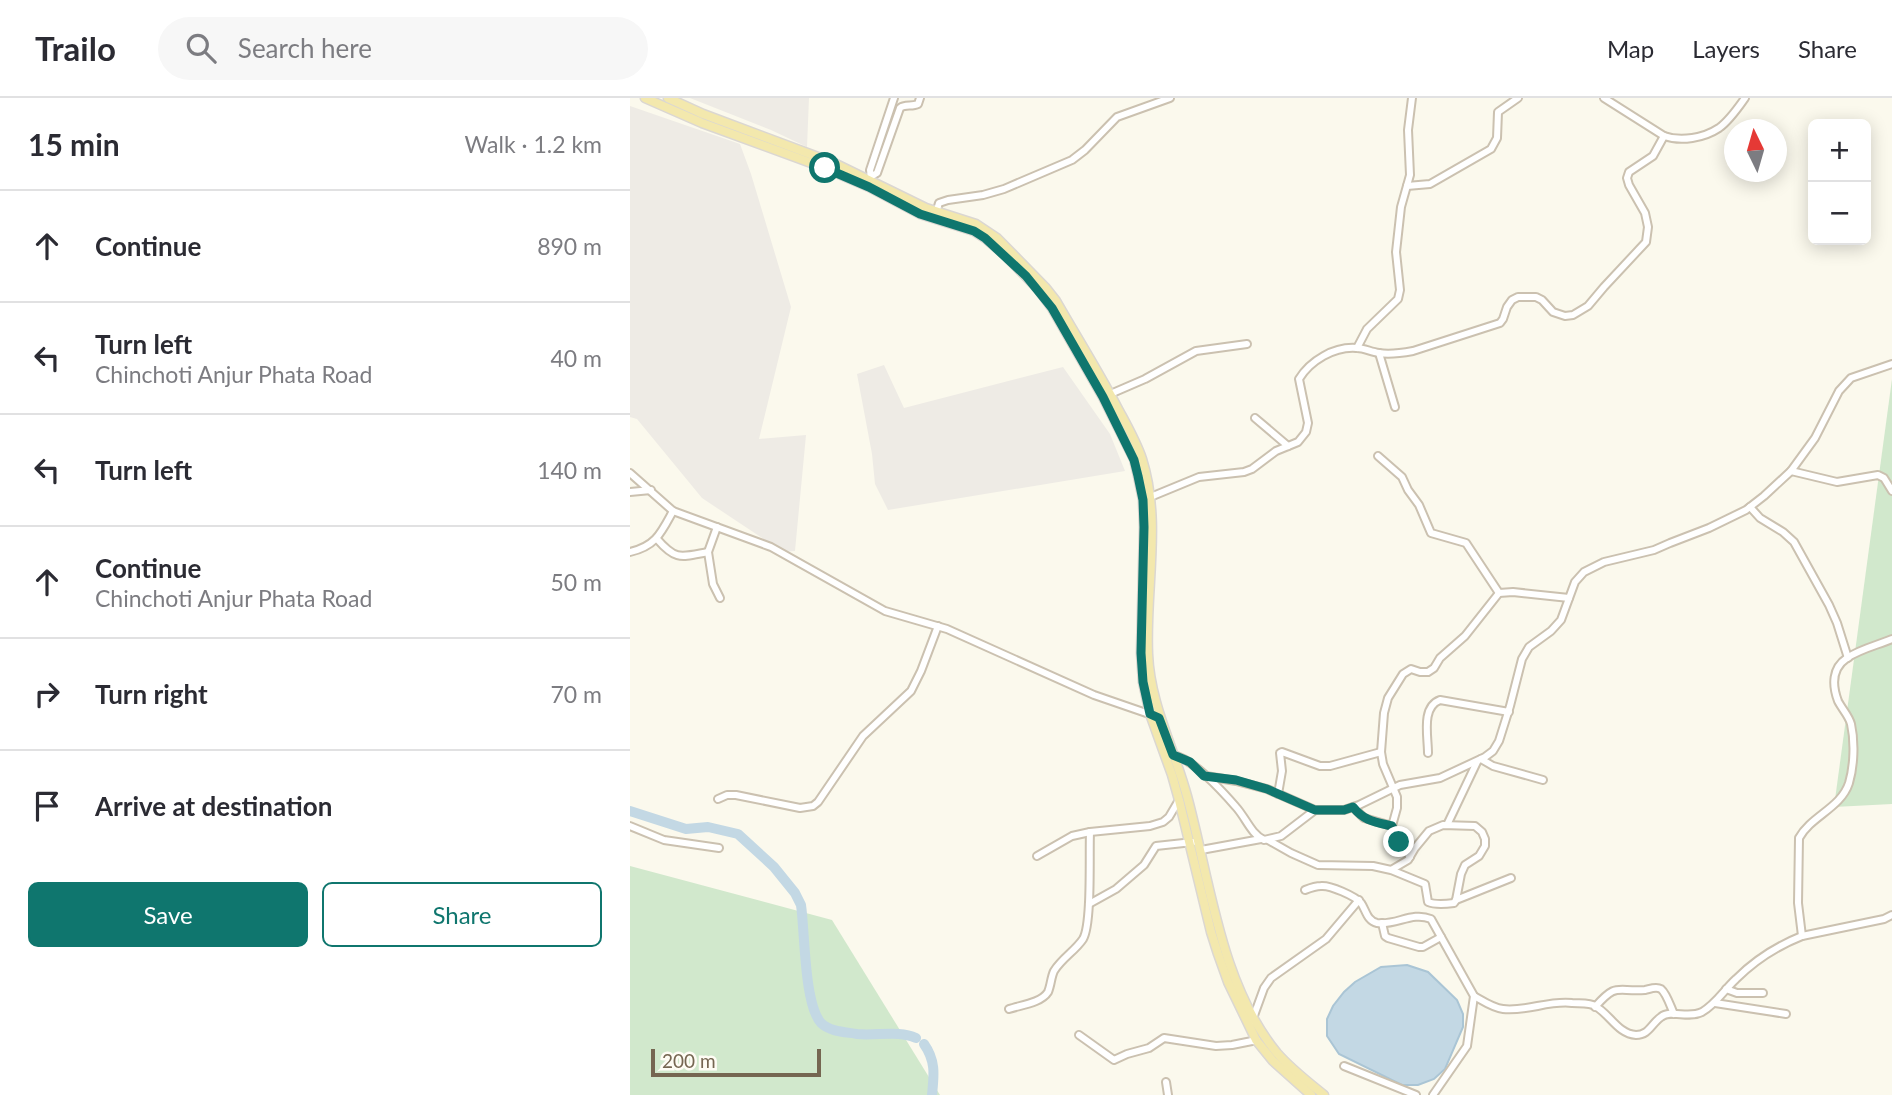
<!DOCTYPE html>
<meta charset="utf-8">
<style>
body{margin:0;font-family:Lato,sans-serif;background:#f7f7f7;color:#2b2b33}
.controls{position:absolute;right:21px;top:21px;display:grid;overflow:hidden;border-radius:10px;box-shadow:0 4px 18px #0003}
.controls button{width:63px;height:63px;display:grid;place-items:center;padding:0;border:0;border-bottom:2px solid #e1e1e2;background:#fff;color:#2b2b33;font:35px sans-serif}
.compass{position:absolute;left:1094px;top:21px;width:63px;height:63px;border-radius:50%;background:#fff;box-shadow:0 4px 18px #0003;rotate:355deg}
.scale{position:absolute;left:21px;bottom:18px;width:170px;box-sizing:border-box;padding-left:7px;border:4px solid #756651;border-top:0;font-size:19px;line-height:24px;white-space:nowrap;color:#756651;-webkit-text-stroke:5px #fefcf4;paint-order:stroke}
.stop{position:absolute;width:21px;height:21px;margin:-16px;border:5px solid #0f766e;border-radius:50%;background:#fff}
.stop.end{background:#0f766e;border-color:#fff;box-shadow:0 2px 7px #0008}
.list{margin:0;padding:0;list-style:none}
h2{display:flex;justify-content:space-between;align-items:center;height:91px;margin:0;padding:0 28px;font-size:30px}
h2 small{font-size:23px;font-weight:400;color:#7c7c81}
.list li{display:grid;grid-template-columns:46px 1fr auto;gap:21px;align-items:center;box-sizing:border-box;height:112px;padding:0 28px;border-top:2px solid #e1e1e2}
.list b{display:block;font-size:26px;white-space:nowrap}
.list p{margin:0;font-size:23px;white-space:nowrap;color:#7c7c81}
.list em{font-size:23px;font-style:normal;color:#7c7c81}
.actions{display:flex;gap:14px;padding:21px 28px}
.actions a{flex:1;padding:16px 0;border:2px solid #0f766e;border-radius:10px;text-align:center;font-size:24px;color:#0f766e}
.actions .main{background:#0f766e;color:#fff}
.icon{flex:none;width:38px;height:38px;fill:none;stroke:currentColor;stroke-width:2;stroke-linecap:round;stroke-linejoin:round}
.map{position:relative;flex:none;width:1262px;height:997px;overflow:hidden}
header{display:flex;align-items:center;gap:42px;box-sizing:border-box;height:98px;padding:0 35px;background:#fff;border-bottom:2px solid #e1e1e2}
header strong{font-size:33px}
nav{display:flex;gap:38px;margin-inline-start:auto;font-size:24px}
.search{width:490px;height:63px;background:#f7f7f7;display:flex;align-items:center;gap:18px;box-sizing:border-box;padding:0 24px;border-radius:38px;color:#7c7c81;font-size:26px}
main{display:flex}
aside{flex:1;background:#fff}
.map>svg:first-child{display:block}
.industrial{fill:#eeebe5}
.green{fill:#d1e8cc}
.water{fill:#c3d8e4;stroke:#aac5d5;stroke-width:2}
.lines{fill:none;stroke-linecap:round;stroke-linejoin:round}
.river{stroke:#c3d8e4;stroke-width:10}
.minor-casing{stroke:#cbc1b0;stroke-width:10}
.major-casing{stroke:#dbd7d2;stroke-width:11}
.minor{stroke:#fff;stroke-width:6}
.major{stroke:#f3e8ad;stroke-width:8}
.route{stroke:#0f766e;stroke-width:9}
</style>
<header>
<strong>Trailo</strong>
<div class="search"><svg class="icon" aria-label="search" viewBox="0 0 24 24"><circle cx="10" cy="10" r="6"/><path d="M15 15l6 6"/></svg>Search here</div>
<nav><a>Map</a><a>Layers</a><a>Share</a></nav>
</header>
<main>
<aside>
<h2>15 min<small>Walk · 1.2 km</small></h2>
<ul class="list">
<li><svg class="icon" aria-label="ahead" viewBox="0 0 24 24"><path d="M12 20V5M6 11l6-6 6 6"/></svg><div><b>Continue</b></div><em>890 m</em></li>
<li><svg class="icon" aria-label="left" viewBox="0 0 24 24"><path d="M17 20v-9H6M10 6l-5 5 5 5"/></svg><div><b>Turn left</b><p>Chinchoti Anjur Phata Road</p></div><em>40 m</em></li>
<li><svg class="icon" aria-label="left" viewBox="0 0 24 24"><path d="M17 20v-9H6M10 6l-5 5 5 5"/></svg><div><b>Turn left</b></div><em>140 m</em></li>
<li><svg class="icon" aria-label="ahead" viewBox="0 0 24 24"><path d="M12 20V5M6 11l6-6 6 6"/></svg><div><b>Continue</b><p>Chinchoti Anjur Phata Road</p></div><em>50 m</em></li>
<li><svg class="icon" aria-label="right" viewBox="0 0 24 24"><path d="M7 20v-9h11M14 6l5 5-5 5"/></svg><div><b>Turn right</b></div><em>70 m</em></li>
<li><svg class="icon" aria-label="arrive" viewBox="0 0 24 24"><path d="M6 21V4h12l-3 4 3 4H6"/></svg><div><b>Arrive at destination</b></div></li>
</ul>
<div class="actions"><a class="main">Save</a><a>Share</a></div>
</aside>
<div class="map">
<svg width="1262" height="997" viewBox="0 0 1262 997">
<rect width="100%" height="100%" fill="#fbf9ed"/>
<g class="industrial">
<polygon points="60,0 179,0 177,49 141,32"/>
<polygon points="0,8 110,46 121,76 161,209 129,341 176,337 165,453 153,454 72,400 7,321 0,319"/>
<polygon points="254,267 274,310 433,269 480,336 495,373 258,412 245,386 242,356 227,276"/>
</g>
<g class="green">
<polygon points="1262,281 1262,706 1204,709"/>
<polygon points="0,768 202,822 310,997 0,997"/>
</g>
<polygon class="water" points="777,867 798,874 827,902 833,916 833,929 815,971 804,981 788,987 772,987 709,956 697,938 697,921 703,908 714,894 725,884 751,869"/>
<g class="lines">
<g class="river">
<path d="M0,713L56,731L78,729L108,736L144,769L165,795L171,807C175,834 174,906 191,925C200,934 216,934 227,936C247,938 269,932 286,940"/>
<path d="M294,946C306,963 304,977 302,997"/>
</g>
<g class="minor-casing">
<g id="minor">
<path d="M974,0L1034,38C1051,44 1074,40 1089,30C1099,23 1108,10 1115,0"/>
<path d="M242,78L247,75L270,10C275,6 282,9 288,6L290,0"/>
<polyline points="241,81 240,72 264,0"/>
<polyline points="777,88 800,86 861,51 867,40 868,14 888,0"/>
<polyline points="306,115 309,105 318,102 353,97 374,91 442,62 455,52 487,19 540,0"/>
<polyline points="727,250 737,231 768,201 770,192 766,154 771,109 780,77 778,32 782,0"/>
<polyline points="749,255 765,309"/>
<polyline points="478,297 515,281 566,253 617,246"/>
<polyline points="625,320 658,348"/>
<polyline points="748,358 772,379 778,392 789,407 801,435 836,445 869,495"/>
<polyline points="1161,373 1207,384 1248,377 1254,380 1262,393"/>
<polyline points="0,375 43,413 141,449 255,513 317,531 464,597 522,617"/>
<polyline points="0,394 21,392"/>
<path d="M518,400L569,379L614,374L622,371L646,353L668,344L676,334L678,325L669,281C680,263 704,248 727,250C734,250 741,254 749,255C760,257 772,255 783,253L870,225L873,221L877,209L882,202L888,199H906L912,202L923,214L935,218L943,217L958,208L974,189L1016,144L1018,129L1015,115L999,87L997,80L999,74L1023,58L1034,38"/>
<polyline points="1120,409 1130,420 1153,434 1164,444 1199,507 1207,525 1218,560"/>
<polyline points="87,429 78,454 83,486 90,500"/>
<path d="M27,441C46,463 51,459 78,454"/>
<path d="M0,454C26,448 31,435 43,413"/>
<path d="M798,655C798,638 791,609 810,602L879,614"/>
<path d="M543,657C563,661 593,694 606,709C616,720 621,736 634,742L651,738L685,712H714L729,707L770,687L810,680L855,659L863,653L869,643L880,608L892,561L899,549L921,533L931,522L945,484L954,474L974,464L1024,452L1040,445L1079,430L1116,412L1134,398L1161,373L1185,340L1209,293L1221,280L1262,266"/>
<polyline points="851,661 863,668 913,682"/>
<polyline points="576,678 606,683 637,691 685,712"/>
<polyline points="648,696 652,673 650,655 652,654 690,668 700,668 751,654"/>
<polyline points="88,701 97,697 106,697 170,710 183,708 188,704 233,638 281,593 291,573 308,528"/>
<polyline points="723,709 734,720 762,728"/>
<polyline points="817,727 847,664"/>
<polyline points="0,728 34,742 89,750"/>
<path d="M638,742L661,755L688,767L743,768L761,772L795,786L798,804C805,807 816,806 824,805L826,802L831,776L835,767L849,758L855,748V741L852,734L845,728L813,727L799,733L785,750L778,762L761,772"/>
<polyline points="571,752 631,741"/>
<polyline points="407,758 442,738 460,734 520,728 533,724 539,719 549,702"/>
<polyline points="780,759 764,735 762,728 767,710 767,699 753,666 751,654 754,615 758,600 773,576 781,571 790,574 798,574 804,570 810,560 835,538 869,495 883,494 939,500"/>
<path d="M675,792C680,790 686,788 691,788C700,787 725,798 731,805C736,812 737,823 747,825C766,828 782,813 801,821L844,898L837,948L803,997"/>
<polyline points="826,802 881,780"/>
<polyline points="459,806 486,791 514,767 526,748 563,744"/>
<polyline points="752,825 755,838 758,840 789,849 793,849 811,839"/>
<path d="M1172,838L1168,805L1169,740C1181,718 1211,710 1219,685C1224,668 1225,644 1221,626C1219,618 1212,611 1208,603C1202,587 1202,570 1217,560C1230,551 1248,547 1262,541"/>
<polyline points="1096,891 1107,895 1133,895"/>
<path d="M844,898C853,903 863,910 873,911C896,914 919,902 942,905C949,905 957,905 963,907C979,914 987,936 1006,937C1019,937 1021,926 1031,919C1041,911 1058,921 1072,914C1086,906 1094,892 1106,881C1125,862 1147,848 1172,838L1254,821L1262,817"/>
<polyline points="1085,905 1156,916"/>
<path d="M965,909C987,884 986,894 1015,892C1020,891 1026,888 1031,891C1037,896 1041,910 1044,916"/>
<path d="M379,911C391,907 411,905 418,894C421,887 421,879 424,873C432,860 445,853 453,841C462,826 459,756 460,734"/>
<polyline points="622,923 634,890 641,880 696,841 729,802"/>
<polyline points="449,937 484,962 497,956 519,950 534,940 586,948 602,947 627,942"/>
<polyline points="714,968 786,997"/>
<polyline points="536,984 538,997"/>
</g>
</g>
<g class="major-casing">
<g id="major">
<polyline points="15,0 72,25 195,70 239,89 290,116 344,133 355,140 374,156 408,191 422,210 473,299 504,361 508,378 513,402 514,429 511,555 513,584 520,616 542,677 549,702 581,834 588,856 598,884 626,942 643,963 681,997"/>
<path d="M38,0L73,16L204,65L296,110L346,126L367,140L415,189L426,203C446,238 468,273 487,309C496,326 506,343 512,361C532,424 515,491 518,556C520,606 544,650 557,698C580,782 590,886 647,955C661,971 678,984 694,997"/>
</g>
</g>
<use href="#minor" class="minor"/>
<use href="#major" class="major"/>
</g>
<g class="lines">
<path class="route" d="M195,70L239,89L290,116L344,133L355,140L396,178L422,210L473,299L504,362L508,378L513,402L514,429L511,555L513,584L520,616L529,620L543,657L560,664L574,678L606,682L637,691L685,712H714L723,709C734,723 745,724 762,728L769,744"/>
</g>
</svg>
<div class="controls">
<button>+</button>
<button>−</button>
</div>
<svg class="compass" viewBox="-18 -18 36 36"><path d="M0-13l5 13h-10z" fill="#e53935"/><path d="M0 13l5-13h-10z" fill="#7c7c81"/></svg>
<div class="scale">200 m</div>
<div class="stop" style="left:195px;top:70px"></div>
<div class="stop end" style="left:769px;top:744px"></div>
</div>
</main>
